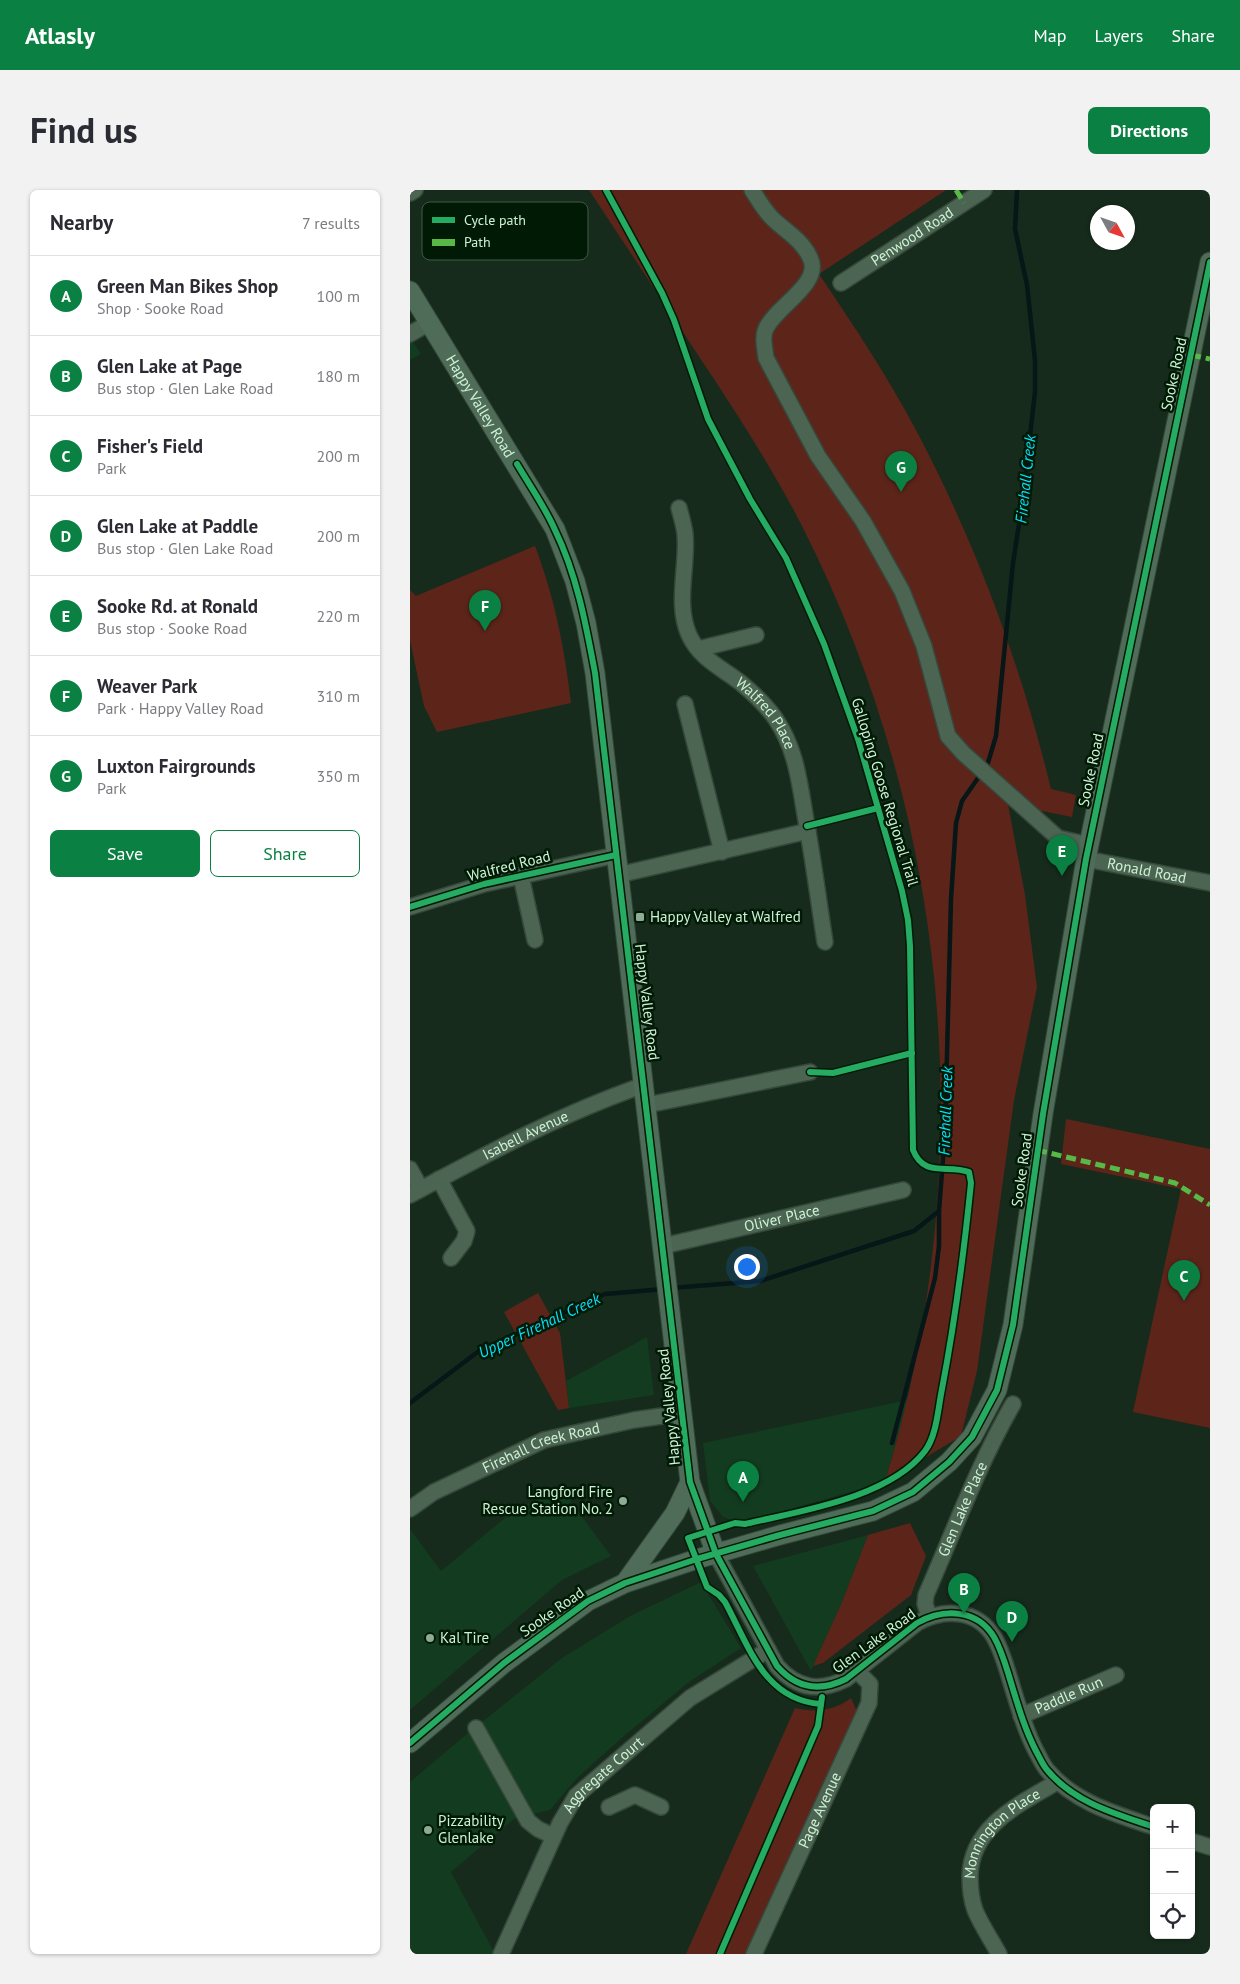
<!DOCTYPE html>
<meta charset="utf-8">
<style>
body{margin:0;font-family:"PT Sans",sans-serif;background:#f2f2f3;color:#2b2b33}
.controls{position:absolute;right:15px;bottom:15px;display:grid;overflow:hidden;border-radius:8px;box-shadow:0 1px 4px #0004}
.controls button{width:45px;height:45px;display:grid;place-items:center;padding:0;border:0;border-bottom:1px solid #e1e1e2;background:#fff;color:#2b2b33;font:25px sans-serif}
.compass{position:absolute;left:680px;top:15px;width:45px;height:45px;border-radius:50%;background:#fff;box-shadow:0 1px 4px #0004;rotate:130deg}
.you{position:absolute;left:336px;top:1076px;width:18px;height:18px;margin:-12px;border:4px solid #fff;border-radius:50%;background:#1a73e8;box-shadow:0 0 0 8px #1a73e833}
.badge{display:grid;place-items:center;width:32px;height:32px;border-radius:50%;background:#0b8043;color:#fff;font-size:16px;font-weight:700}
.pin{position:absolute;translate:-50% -41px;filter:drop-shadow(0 1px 2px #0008)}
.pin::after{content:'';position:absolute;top:26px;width:18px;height:15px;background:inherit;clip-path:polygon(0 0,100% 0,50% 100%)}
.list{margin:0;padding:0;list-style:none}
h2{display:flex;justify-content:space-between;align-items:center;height:65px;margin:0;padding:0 20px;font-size:21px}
h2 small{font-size:16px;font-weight:400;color:#7c7c81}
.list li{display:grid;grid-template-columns:32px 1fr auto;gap:15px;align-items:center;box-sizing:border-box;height:80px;padding:0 20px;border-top:1px solid #e1e1e2}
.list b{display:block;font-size:19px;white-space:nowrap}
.list p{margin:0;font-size:16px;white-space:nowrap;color:#7c7c81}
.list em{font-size:16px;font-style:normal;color:#7c7c81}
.actions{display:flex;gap:10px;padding:15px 20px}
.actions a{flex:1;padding:11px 0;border:1px solid #0b8043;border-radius:8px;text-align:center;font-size:18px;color:#0b8043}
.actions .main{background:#0b8043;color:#fff}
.icon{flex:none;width:28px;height:28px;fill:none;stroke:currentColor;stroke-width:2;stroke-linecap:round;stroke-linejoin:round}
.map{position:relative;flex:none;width:800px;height:1764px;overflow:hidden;border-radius:8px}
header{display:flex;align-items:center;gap:30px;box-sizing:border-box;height:70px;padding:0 25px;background:#0b8043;color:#fff}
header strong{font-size:24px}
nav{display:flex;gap:28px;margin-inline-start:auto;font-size:18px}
.intro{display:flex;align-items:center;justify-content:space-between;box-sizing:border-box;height:120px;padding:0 30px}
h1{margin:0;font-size:35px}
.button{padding:12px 22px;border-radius:8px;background:#0b8043;color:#fff;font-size:18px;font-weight:700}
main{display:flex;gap:30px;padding:0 30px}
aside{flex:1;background:#fff;border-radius:8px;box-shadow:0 1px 4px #0004}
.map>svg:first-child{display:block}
.built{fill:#133b1f}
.park{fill:#5d251a}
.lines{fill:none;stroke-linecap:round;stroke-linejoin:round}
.stream{stroke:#071617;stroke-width:4.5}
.minor-casing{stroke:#35483a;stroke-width:18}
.major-casing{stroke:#35483a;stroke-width:21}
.minor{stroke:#4c6553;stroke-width:15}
.major{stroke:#4f6c58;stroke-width:19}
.quiet{stroke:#58b947;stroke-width:5;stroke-dasharray:10 5;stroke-linecap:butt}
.cycleway-casing{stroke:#001a06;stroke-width:9}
.cycleway{stroke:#26ab63;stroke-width:6}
.poi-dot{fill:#8eac94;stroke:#001a06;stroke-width:2}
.labels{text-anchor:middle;stroke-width:5;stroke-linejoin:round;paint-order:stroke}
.street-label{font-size:15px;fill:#cef2d4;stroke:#001a06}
.poi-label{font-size:15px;fill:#cef2d4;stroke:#001a06;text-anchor:start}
.water-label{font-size:16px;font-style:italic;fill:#09dffb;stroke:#001a06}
.key{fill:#001a06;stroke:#3e5b44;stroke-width:1}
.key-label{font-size:14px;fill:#cef2d4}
</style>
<header>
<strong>Atlasly</strong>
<nav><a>Map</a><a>Layers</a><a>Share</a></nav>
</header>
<div class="intro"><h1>Find us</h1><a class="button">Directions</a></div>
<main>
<aside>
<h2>Nearby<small>7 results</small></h2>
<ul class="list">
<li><span class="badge">A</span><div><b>Green Man Bikes Shop</b><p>Shop · Sooke Road</p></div><em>100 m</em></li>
<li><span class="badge">B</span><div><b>Glen Lake at Page</b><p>Bus stop · Glen Lake Road</p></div><em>180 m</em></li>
<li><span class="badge">C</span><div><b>Fisher's Field</b><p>Park</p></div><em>200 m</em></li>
<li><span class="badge">D</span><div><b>Glen Lake at Paddle</b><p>Bus stop · Glen Lake Road</p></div><em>200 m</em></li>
<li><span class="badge">E</span><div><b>Sooke Rd. at Ronald</b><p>Bus stop · Sooke Road</p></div><em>220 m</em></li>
<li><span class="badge">F</span><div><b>Weaver Park</b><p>Park · Happy Valley Road</p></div><em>310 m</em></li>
<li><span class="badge">G</span><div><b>Luxton Fairgrounds</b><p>Park</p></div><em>350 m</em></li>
</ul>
<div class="actions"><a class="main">Save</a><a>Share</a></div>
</aside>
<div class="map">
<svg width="800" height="1764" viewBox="0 0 800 1764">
<rect width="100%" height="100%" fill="#162b1c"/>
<g class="built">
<polygon points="0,147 11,164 0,170"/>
<polygon points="237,1147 244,1205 159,1218 156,1191"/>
<polygon points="498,1210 475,1292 332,1333 313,1327 300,1311 293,1253"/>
<polygon points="150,1297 201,1366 152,1390 0,1520 0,1339 31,1381 102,1322"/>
<polygon points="458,1345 432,1412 401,1481 343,1376"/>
<polygon points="291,1392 331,1458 279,1492 214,1546 168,1587 140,1620 105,1628 41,1682 84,1762 82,1764 0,1764 0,1592 58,1543 152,1468 220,1426"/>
</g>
<g class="park">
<path d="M179,0H536L409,84C444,136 478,187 507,242C567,356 611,475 641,599L666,605L662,627L598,614L615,705L627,797L604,910L567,1181L551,1246L475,1292C490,1241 503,1190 512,1137C559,864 517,581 391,334C361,276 326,222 290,168C253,112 216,56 179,0Z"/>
<path d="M125,356C145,409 154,456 161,513L27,542L14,516L0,450V400L6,406Z"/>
<polygon points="656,929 800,959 800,1238 723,1222 771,999 651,974"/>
<polygon points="128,1103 150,1143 159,1218 148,1220 94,1122"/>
<polygon points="500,1333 516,1366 501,1405 413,1473 403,1476 432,1412 458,1345"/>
<path d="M441,1508L449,1526L343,1764H276L385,1518C405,1523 424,1521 441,1508Z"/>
</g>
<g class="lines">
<g class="stream">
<polyline points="577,576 586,546 603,373 613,308 625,202 625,170 617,95 605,39 607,1"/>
<polyline points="261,1098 350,1091 504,1041 529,1021"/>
<polyline points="0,1213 69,1161 195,1104 254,1099"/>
<polyline points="482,1253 525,1088 529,1056 529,1021 535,942 541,709 546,633 552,611 568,588"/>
</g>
<g class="minor-casing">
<g id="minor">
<path d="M342,0C348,9 354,20 362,28C375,41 394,51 401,70C411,95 362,119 355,141C352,149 355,159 356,168L408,266L453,331L492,401L514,456L538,546L553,563L648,648L679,655"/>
<polyline points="0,3 5,0"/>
<path id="s1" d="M431,93L574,0"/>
<polyline points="0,144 19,133"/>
<path id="s2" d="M269,318C271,326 274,335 275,344C278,377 265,413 279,445C290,469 312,478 331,493C343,503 356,515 365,528C388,561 390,599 397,636C404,675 409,714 415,752"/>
<polyline points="288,459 346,445"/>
<polyline points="275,514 312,662"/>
<path id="s3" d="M676,669L800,693"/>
<polyline points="208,685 398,641"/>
<polyline points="111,686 125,750"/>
<polyline points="0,717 74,694 206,665"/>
<polyline points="237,915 400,882"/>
<polyline points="0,979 11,999"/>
<polyline points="29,989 57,1041 54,1051 41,1068"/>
<path id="s4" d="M0,1005C76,964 153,923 234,895"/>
<path id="s5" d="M253,1056L493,1000"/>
<path id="s6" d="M0,1319L24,1302L134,1250L224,1230L273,1223"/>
<path d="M306,1364L367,1476C387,1499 410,1502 436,1489L507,1433C534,1418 567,1419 584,1447C591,1459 595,1473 599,1486C607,1512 614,1538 626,1561C630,1568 633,1576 638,1581C665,1613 706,1624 744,1637"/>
<path id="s7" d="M519,1426L515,1414L516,1405C544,1341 568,1275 603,1214"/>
<path id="s8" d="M611,1526L706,1485"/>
<polyline points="66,1538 118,1631 128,1639 143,1646"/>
<polyline points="199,1617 225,1605 251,1617"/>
<polyline points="781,1651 800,1657"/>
<path id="s9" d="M91,1764L150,1633L166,1606L280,1508L358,1460"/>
<path id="s10" d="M344,1764L459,1513L460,1494L447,1481"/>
<path id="s11" d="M589,1764C581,1749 571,1735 565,1720C561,1709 560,1696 560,1686C561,1636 610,1614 647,1592"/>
</g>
</g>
<g class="major-casing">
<g id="major">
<path id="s12" d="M0,101L145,339L165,391L176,433L185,483L280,1292L306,1364"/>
<polyline points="215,1393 265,1323 280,1292"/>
<polyline points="0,1553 94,1473 178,1411 215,1393 287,1369 370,1345 463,1321 503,1302 539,1272 562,1247 587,1200 603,1135 633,924 676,669 800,72"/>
</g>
</g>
<use href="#minor" class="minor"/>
<use href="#major" class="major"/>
<g class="quiet">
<polyline points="546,0 554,13"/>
<polyline points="781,165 800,169"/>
<polyline points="627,960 765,993 800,1015"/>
</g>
<g class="cycleway-casing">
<g id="cycleway">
<path d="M196,0L252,103L264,130L298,229L340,309L376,368L414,454L448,549L492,701L498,730L500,756L503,960C514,988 537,974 559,982L561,993C554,1062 545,1131 532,1199C528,1218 527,1245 515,1261C479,1308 390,1321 335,1334L325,1333L278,1348L297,1397L309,1405L315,1412C339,1456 354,1510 411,1514"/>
<path d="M107,274C120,296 135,317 145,340C167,385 176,435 185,483L280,1292L306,1364L367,1476C387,1499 410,1502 436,1489L507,1433C534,1418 567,1419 584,1447C591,1459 595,1473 599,1486C607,1512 614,1538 626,1561C630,1568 633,1576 638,1581C665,1613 706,1624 744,1637"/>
<polyline points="397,636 468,618"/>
<polyline points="0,717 74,694 206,665"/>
<polyline points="400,882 423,883 502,863"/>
<polyline points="0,1553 94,1473 178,1411 215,1393 287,1369 370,1345 463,1321 503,1302 539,1272 562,1247 587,1200 603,1135 633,924 676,669 800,72"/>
<polyline points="310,1764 408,1536 412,1507"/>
</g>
</g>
<use href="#cycleway" class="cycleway"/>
</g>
<g class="poi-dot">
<rect x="225" y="722" width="10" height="10" rx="2.5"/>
<circle cx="213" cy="1311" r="5"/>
<circle cx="20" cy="1448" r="5"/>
<circle cx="18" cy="1640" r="5"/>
</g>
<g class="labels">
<g class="street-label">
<text dy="5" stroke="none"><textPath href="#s1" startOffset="85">Penwood Road</textPath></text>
<text transform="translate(764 184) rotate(-78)" y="5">Sooke Road</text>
<text dy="5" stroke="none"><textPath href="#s12" startOffset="135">Happy Valley Road</textPath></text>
<text dy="5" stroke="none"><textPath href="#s2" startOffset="240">Walfred Place</textPath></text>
<text transform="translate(681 580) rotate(-78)" y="5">Sooke Road</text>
<text transform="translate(475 602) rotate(73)" y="5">Galloping Goose Regional Trail</text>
<text transform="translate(99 676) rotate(-14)" y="5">Walfred Road</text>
<text dy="5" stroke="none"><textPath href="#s3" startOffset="62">Ronald Road</textPath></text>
<text transform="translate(237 812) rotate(83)" y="5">Happy Valley Road</text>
<text dy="5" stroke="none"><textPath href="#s4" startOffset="130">Isabell Avenue</textPath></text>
<text transform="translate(612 980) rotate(-82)" y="5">Sooke Road</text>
<text dy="5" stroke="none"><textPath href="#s5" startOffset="122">Oliver Place</textPath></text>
<text transform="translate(259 1217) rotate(-96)" y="5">Happy Valley Road</text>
<text dy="5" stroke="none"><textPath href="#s6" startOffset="146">Firehall Creek Road</textPath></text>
<text dy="5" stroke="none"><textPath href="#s7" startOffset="115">Glen Lake Place</textPath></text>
<text transform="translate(142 1422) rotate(-35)" y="5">Sooke Road</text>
<text transform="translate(464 1451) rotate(-36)" y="5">Glen Lake Road</text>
<text dy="5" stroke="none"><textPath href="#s8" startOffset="52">Paddle Run</textPath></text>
<text dy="5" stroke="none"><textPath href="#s9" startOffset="209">Aggregate Court</textPath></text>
<text dy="5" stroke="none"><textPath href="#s10" startOffset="158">Page Avenue</textPath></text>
<text dy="5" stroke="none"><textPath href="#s11" startOffset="140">Monnington Place</textPath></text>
</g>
<g class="poi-label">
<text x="240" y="732">Happy Valley at Walfred</text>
<text x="203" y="1307" text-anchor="end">Langford Fire<tspan x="203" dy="17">Rescue Station No. 2</tspan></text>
<text x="30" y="1453">Kal Tire</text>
<text x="28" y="1636">Pizzability<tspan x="28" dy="17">Glenlake</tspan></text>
</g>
<g class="water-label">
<text transform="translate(615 289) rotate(-84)" y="6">Firehall Creek</text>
<text transform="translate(535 921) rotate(-88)" y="6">Firehall Creek</text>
<text transform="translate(129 1135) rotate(-25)" y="6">Upper Firehall Creek</text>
</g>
</g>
<rect x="12" y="12" width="166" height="58" rx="8" class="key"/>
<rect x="22" y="27" width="23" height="6" fill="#26ab63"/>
<rect x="22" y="49" width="23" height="7" fill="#58b947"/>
<g class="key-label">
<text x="54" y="35">Cycle path</text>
<text x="54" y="57">Path</text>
</g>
</svg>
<div class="controls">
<button>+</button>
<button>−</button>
<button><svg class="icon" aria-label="locate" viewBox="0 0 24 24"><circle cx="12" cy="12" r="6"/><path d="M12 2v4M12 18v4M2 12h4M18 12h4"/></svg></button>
</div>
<svg class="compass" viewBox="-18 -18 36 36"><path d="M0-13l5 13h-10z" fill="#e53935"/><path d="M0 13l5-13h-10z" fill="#7c7c81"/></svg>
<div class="you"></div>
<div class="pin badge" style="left:333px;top:1312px">A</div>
<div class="pin badge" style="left:554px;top:1424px">B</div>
<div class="pin badge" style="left:774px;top:1111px">C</div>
<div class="pin badge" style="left:602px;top:1452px">D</div>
<div class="pin badge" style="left:652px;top:686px">E</div>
<div class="pin badge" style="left:75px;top:441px">F</div>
<div class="pin badge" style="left:491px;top:302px">G</div>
</div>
</main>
